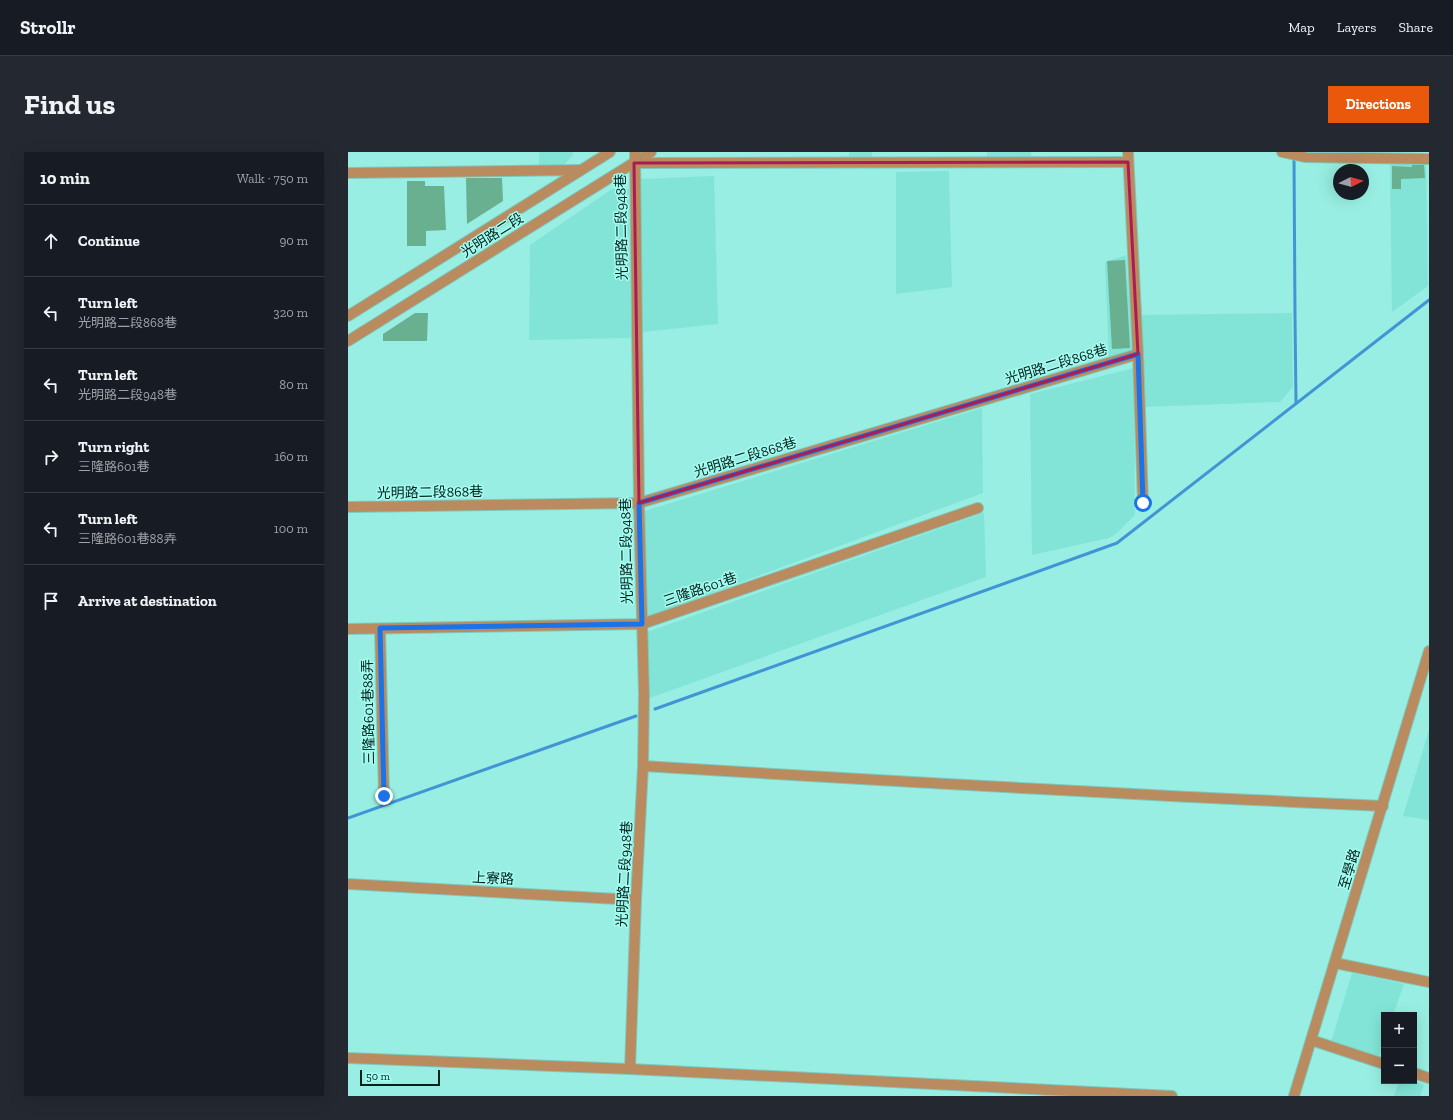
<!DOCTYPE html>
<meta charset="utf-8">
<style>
body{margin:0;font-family:"Zilla Slab","Noto Sans TC",serif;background:#242831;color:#f1f3f6}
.controls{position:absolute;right:12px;bottom:12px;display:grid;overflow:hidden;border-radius:0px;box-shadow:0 4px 16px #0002}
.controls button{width:36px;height:36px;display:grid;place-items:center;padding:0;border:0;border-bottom:1px solid #363941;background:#171b24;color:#f1f3f6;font:20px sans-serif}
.compass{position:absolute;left:985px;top:12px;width:36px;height:36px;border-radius:50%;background:#171b24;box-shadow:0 4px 16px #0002;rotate:84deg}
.scale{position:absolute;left:12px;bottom:10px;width:80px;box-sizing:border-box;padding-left:4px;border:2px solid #00211d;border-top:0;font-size:11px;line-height:14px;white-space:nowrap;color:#00211d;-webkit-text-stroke:3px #a5fcf0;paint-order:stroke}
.stop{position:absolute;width:12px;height:12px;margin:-9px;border:3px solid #1a73e8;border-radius:50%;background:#fff}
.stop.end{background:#1a73e8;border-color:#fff;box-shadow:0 1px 4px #0008}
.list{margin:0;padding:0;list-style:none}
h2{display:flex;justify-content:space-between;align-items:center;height:52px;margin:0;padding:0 16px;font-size:17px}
h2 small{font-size:13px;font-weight:400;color:#9ea1a6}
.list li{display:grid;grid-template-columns:26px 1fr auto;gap:12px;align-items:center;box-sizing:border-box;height:72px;padding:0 16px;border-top:1px solid #363941}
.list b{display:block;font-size:15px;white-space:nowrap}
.list p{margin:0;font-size:13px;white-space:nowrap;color:#9ea1a6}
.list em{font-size:13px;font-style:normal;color:#9ea1a6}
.icon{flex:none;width:22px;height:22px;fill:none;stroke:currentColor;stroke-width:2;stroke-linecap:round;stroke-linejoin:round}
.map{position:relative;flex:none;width:1081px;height:944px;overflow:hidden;border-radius:0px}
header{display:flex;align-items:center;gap:24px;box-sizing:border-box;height:56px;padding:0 20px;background:#171b24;border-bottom:1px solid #363941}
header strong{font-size:19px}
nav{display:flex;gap:22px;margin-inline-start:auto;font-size:14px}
.intro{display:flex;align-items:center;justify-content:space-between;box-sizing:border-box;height:96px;padding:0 24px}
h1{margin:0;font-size:28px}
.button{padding:10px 18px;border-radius:0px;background:#ea580c;color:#fff;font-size:14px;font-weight:700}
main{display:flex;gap:24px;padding:0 24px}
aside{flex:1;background:#171b24;border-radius:0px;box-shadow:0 4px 16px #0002}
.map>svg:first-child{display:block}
.built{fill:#82e4d7}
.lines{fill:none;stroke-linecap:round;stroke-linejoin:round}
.stream{stroke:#4295d5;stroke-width:3}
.building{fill:#69b091}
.minor-casing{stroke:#7dc9bf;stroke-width:12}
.minor{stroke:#ba8b5e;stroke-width:10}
.route{stroke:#1a73e8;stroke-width:5}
.marked{fill:none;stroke:#ac1c54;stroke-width:3;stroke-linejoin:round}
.labels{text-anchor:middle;stroke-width:3;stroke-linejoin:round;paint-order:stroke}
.street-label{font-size:14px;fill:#00211d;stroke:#a5fcf0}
</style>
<header>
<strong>Strollr</strong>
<nav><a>Map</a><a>Layers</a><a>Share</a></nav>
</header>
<div class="intro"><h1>Find us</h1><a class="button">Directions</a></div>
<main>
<aside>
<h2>10 min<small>Walk · 750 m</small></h2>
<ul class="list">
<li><svg class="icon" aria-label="ahead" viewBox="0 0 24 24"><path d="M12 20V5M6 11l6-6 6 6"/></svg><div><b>Continue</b></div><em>90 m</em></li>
<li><svg class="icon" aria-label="left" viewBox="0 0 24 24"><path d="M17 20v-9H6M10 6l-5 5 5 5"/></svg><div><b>Turn left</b><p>光明路二段868巷</p></div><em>320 m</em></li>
<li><svg class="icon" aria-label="left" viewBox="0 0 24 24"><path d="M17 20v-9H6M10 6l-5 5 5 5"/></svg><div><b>Turn left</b><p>光明路二段948巷</p></div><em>80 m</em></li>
<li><svg class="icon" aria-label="right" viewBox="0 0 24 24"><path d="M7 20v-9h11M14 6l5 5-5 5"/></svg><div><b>Turn right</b><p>三隆路601巷</p></div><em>160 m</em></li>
<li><svg class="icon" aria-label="left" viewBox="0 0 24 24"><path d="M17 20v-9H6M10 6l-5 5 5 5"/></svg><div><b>Turn left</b><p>三隆路601巷88弄</p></div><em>100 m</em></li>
<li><svg class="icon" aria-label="arrive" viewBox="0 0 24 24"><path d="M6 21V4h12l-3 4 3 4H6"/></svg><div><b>Arrive at destination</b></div></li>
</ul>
</aside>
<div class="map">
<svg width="1081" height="944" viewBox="0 0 1081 944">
<rect width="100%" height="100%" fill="#98eee2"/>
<g class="built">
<polygon points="191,0 225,0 225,3 216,13 191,14"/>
<polygon points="501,0 524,0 524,4 501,11"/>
<polygon points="639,0 683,0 683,7 639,5"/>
<polygon points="1042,12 1078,12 1080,134 1044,160"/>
<polygon points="601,19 604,135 548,142 548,20"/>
<polygon points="366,24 370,172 295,180 292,27"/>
<polygon points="264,37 281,37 283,186 181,188 182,93"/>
<polygon points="778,103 785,201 761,207 757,110"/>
<polygon points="944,161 945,235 932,250 794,255 792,163"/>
<polygon points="786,216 787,363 769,381 761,386 684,403 682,242"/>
<polygon points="634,256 635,341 299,465 293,360"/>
<polygon points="636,361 638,425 299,547 296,481"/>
<polygon points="1081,578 1081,668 1055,664"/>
<polygon points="1004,821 1056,832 1045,863 1036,863 1036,888 1031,904 983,890"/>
<polygon points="1051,929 1064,929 1076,933 1072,944 1046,944"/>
</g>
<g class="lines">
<g class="stream">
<polyline points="946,4 947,163 948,251"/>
<polyline points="307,557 769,391 1081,148"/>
<polyline points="0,666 288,564"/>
</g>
</g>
<g class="building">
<polygon points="1064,13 1076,13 1077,26 1053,27 1053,37 1044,37 1044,14 1064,15"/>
<polygon points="118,26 154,26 155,49 119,72"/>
<polygon points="59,29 77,29 77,34 96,34 98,78 78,79 78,94 59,94"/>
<polygon points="777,108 782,196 764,197 759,109"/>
<polygon points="67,161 80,161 79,189 35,189 35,182"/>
</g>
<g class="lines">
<g class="minor-casing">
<g id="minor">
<polyline points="780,0 790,202 795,351"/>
<polyline points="934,0 957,5 1081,7"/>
<polyline points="286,11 780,10"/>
<polyline points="0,21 233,18"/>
<polyline points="0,164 262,0"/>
<polyline points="0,189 303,0"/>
<polyline points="0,355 291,351 790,202"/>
<polyline points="0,477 294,472 630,356"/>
<polyline points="32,477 36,644"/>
<path d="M295,614C541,629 788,643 1035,654"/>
<polyline points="0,732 288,748"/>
<polyline points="987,811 1081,830"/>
<polyline points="963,888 1036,912"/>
<polyline points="0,906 282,917 824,944"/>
<polyline points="282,917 288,748 295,614 296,542 291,351 287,0"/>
<polyline points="1066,921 1081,926"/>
<polyline points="946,944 1081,499"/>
</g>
</g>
<use href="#minor" class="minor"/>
</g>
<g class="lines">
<polyline class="route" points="36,644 32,476 294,472 291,351 790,202 795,351"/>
</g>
<path class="marked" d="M780,10L790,202L291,351L286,11Z"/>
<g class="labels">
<g class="street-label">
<text transform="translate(273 75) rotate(-91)" y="5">光明路二段948巷</text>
<text transform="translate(144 83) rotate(-32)" y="5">光明路二段</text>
<text transform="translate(708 212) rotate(-17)" y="5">光明路二段868巷</text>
<text transform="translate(397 305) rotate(-17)" y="5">光明路二段868巷</text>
<text transform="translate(82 340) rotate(-1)" y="5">光明路二段868巷</text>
<text transform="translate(278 399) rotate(-91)" y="5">光明路二段948巷</text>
<text transform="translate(352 437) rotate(-19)" y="5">三隆路601巷</text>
<text transform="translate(20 560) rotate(-91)" y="5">三隆路601巷88弄</text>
<text transform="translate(1001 717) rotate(-73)" y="5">至學路</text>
<text transform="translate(276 722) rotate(-87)" y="5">光明路二段948巷</text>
<text transform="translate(145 726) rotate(3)" y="5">上寮路</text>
</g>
</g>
</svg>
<div class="controls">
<button>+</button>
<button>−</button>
</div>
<svg class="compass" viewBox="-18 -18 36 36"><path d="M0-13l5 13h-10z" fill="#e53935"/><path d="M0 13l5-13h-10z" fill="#9ea1a6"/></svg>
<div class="scale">50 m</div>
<div class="stop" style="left:795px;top:351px"></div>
<div class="stop end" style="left:36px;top:644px"></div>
</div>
</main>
